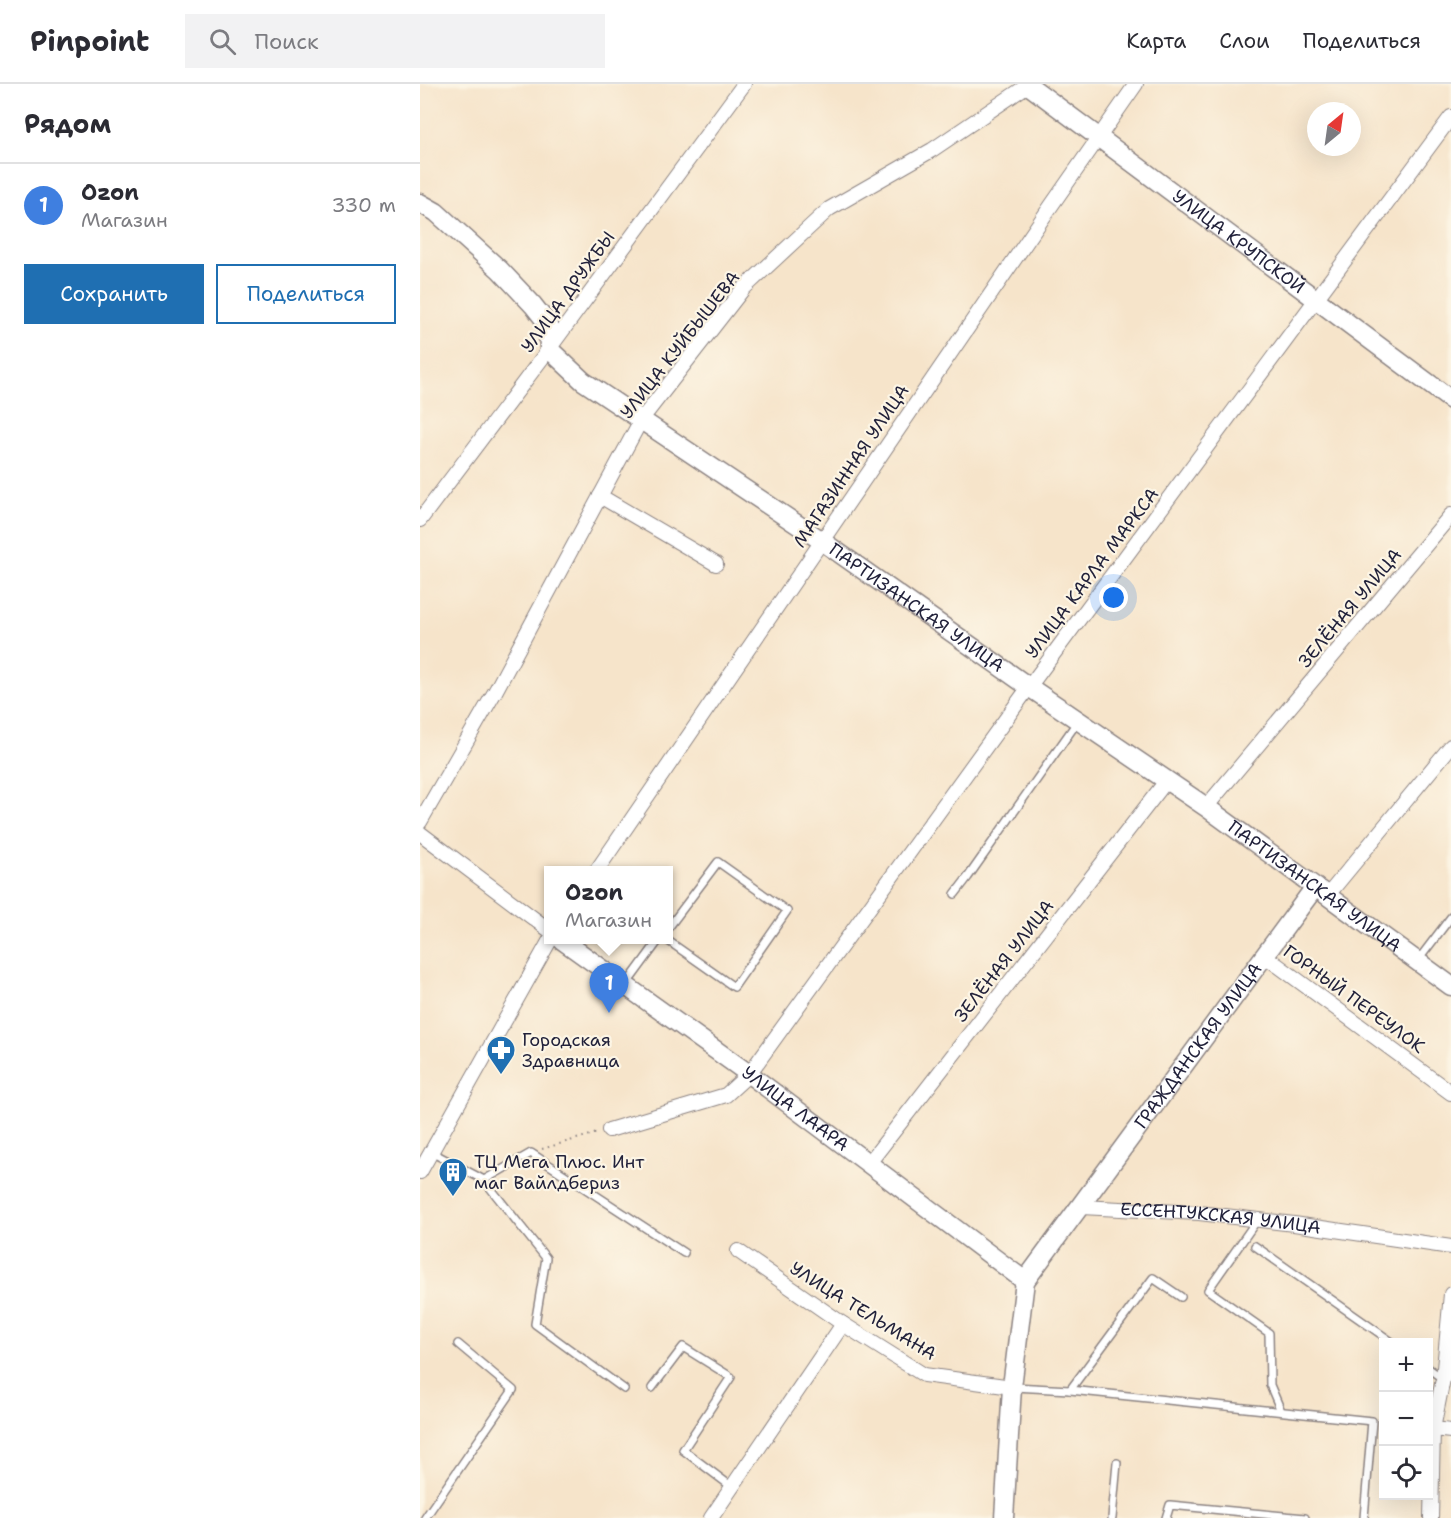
<!DOCTYPE html>
<html lang="ru">
<meta charset="utf-8">
<style>
body{margin:0;font-family:"Shantell Sans",sans-serif;background:#f2f2f3;color:#2b2b33}
.controls{position:absolute;right:18px;bottom:18px;display:grid;overflow:hidden;border-radius:0px;box-shadow:0 6px 24px #0002}
.controls button{width:54px;height:54px;display:grid;place-items:center;padding:0;border:0;border-bottom:2px solid #e1e1e2;background:#fff;color:#2b2b33;font:30px sans-serif}
.compass{position:absolute;left:887px;top:18px;width:54px;height:54px;border-radius:50%;background:#fff;box-shadow:0 6px 24px #0002;rotate:29deg}
.you{position:absolute;left:694px;top:514px;width:21px;height:21px;margin:-15px;border:4px solid #fff;border-radius:50%;background:#1a73e8;box-shadow:0 0 0 9px #1a73e833}
.badge{display:grid;place-items:center;width:39px;height:39px;border-radius:50%;background:#1f6fb2;color:#fff;font-size:20px;font-weight:700}
.pin{position:absolute;translate:-50% -50px;filter:drop-shadow(0 2px 3px #0008)}
.pin::after{content:'';position:absolute;top:32px;width:21px;height:18px;background:inherit;clip-path:polygon(0 0,100% 0,50% 100%)}
.popup{position:absolute;left:124px;top:782px;width:129px;height:78px;box-sizing:border-box;display:grid;place-content:center;border-radius:0px;background:#fff;filter:drop-shadow(0 2px 4px #0005);font-size:20px;white-space:nowrap;color:#7c7c81}
.popup b{font-size:22px;color:#2b2b33}
.popup::after{content:'';position:absolute;left:50%;top:100%;margin-left:-12px;border:12px solid transparent;border-top-color:#fff}
.list{margin:0;padding:0;list-style:none}
h2{display:flex;justify-content:space-between;align-items:center;height:78px;margin:0;padding:0 24px;font-size:26px}
h2 small{font-size:20px;font-weight:400;color:#7c7c81}
.list li{display:grid;grid-template-columns:39px 1fr auto;gap:18px;align-items:center;box-sizing:border-box;height:84px;padding:0 24px;border-top:2px solid #e1e1e2}
.list b{display:block;font-size:22px;white-space:nowrap}
.list p{margin:0;font-size:20px;white-space:nowrap;color:#7c7c81}
.list em{font-size:20px;font-style:normal;color:#7c7c81}
.actions{display:flex;gap:12px;padding:18px 24px}
.actions a{flex:1;padding:14px 0;border:2px solid #1f6fb2;border-radius:0px;text-align:center;font-size:21px;color:#1f6fb2}
.actions .main{background:#1f6fb2;color:#fff}
.icon{flex:none;width:33px;height:33px;fill:none;stroke:currentColor;stroke-width:2;stroke-linecap:round;stroke-linejoin:round}
.map{position:relative;flex:none;width:1031px;height:1434px;overflow:hidden}
header{display:flex;align-items:center;gap:36px;box-sizing:border-box;height:84px;padding:0 30px;background:#fff;border-bottom:2px solid #e1e1e2}
header strong{font-size:28px}
nav{display:flex;gap:33px;margin-inline-start:auto;font-size:21px}
.search{width:420px;height:54px;background:#f2f2f3;display:flex;align-items:center;gap:15px;box-sizing:border-box;padding:0 21px;border-radius:0px;color:#7c7c81;font-size:22px}
main{display:flex}
aside{flex:1;background:#fff}
.map>svg:first-child{display:block}
.lines{fill:none;stroke-linecap:round;stroke-linejoin:round}
.service-casing{stroke:#8c8382;stroke-width:10}
.minor-casing{stroke:#8c8382;stroke-width:16}
.tertiary-casing{stroke:#8c8382;stroke-width:21}
.path{stroke:#8c8382;stroke-width:2;stroke-dasharray:1.5 4.5;stroke-linecap:butt}
.service{stroke:#fff;stroke-width:7}
.minor{stroke:#fff;stroke-width:14}
.tertiary{stroke:#fff;stroke-width:18}
.labels{text-anchor:middle;stroke-width:4.5;stroke-linejoin:round;paint-order:stroke}
.street-label{font-size:18px;fill:#22223b;stroke:#fcf5e5}
.poi-label{font-size:18px;fill:#22223b;stroke:#fcf5e5;text-anchor:start}
</style>
<header>
<strong>Pinpoint</strong>
<div class="search"><svg class="icon" aria-label="search" viewBox="0 0 24 24"><circle cx="10" cy="10" r="6"/><path d="M15 15l6 6"/></svg>Поиск</div>
<nav><a>Карта</a><a>Слои</a><a>Поделиться</a></nav>
</header>
<main>
<aside>
<h2>Рядом<small></small></h2>
<ul class="list">
<li><span class="badge" style="background:#3f7fe0">1</span><div><b>Ozon</b><p>Магазин</p></div><em>330 m</em></li>
</ul>
<div class="actions"><a class="main">Сохранить</a><a>Поделиться</a></div>
</aside>
<div class="map">
<svg width="1031" height="1434" viewBox="0 0 1031 1434">
<rect width="100%" height="100%" fill="#fcf5e5"/>
<filter id="ink" filterUnits="userSpaceOnUse"><feTurbulence type="fractalNoise" baseFrequency=".0167" numOctaves="2"/><feDisplacementMap in="SourceGraphic" scale="12" xChannelSelector="R" yChannelSelector="G"/><feConvolveMatrix kernelMatrix="1 2 1 2 8 2 1 2 1" color-interpolation-filters="sRGB"/></filter>
<filter id="wash" filterUnits="userSpaceOnUse"><feTurbulence type="fractalNoise" baseFrequency=".008" numOctaves="4" result="noise"/><feDisplacementMap in="SourceGraphic" scale="24" xChannelSelector="R" yChannelSelector="G"/><feGaussianBlur stdDeviation="1.35" result="paint"/><feColorMatrix in="noise" values="0 0 0 0 0 0 0 0 0 0 0 0 0 0 0 0 0 1.4 0 .05"/><feComposite in="paint" operator="in"/></filter>
<g filter="url(#wash)">
<rect width="100%" height="100%" fill="#f6e4ca"/>
</g>
<g filter="url(#ink)">
<g class="lines">
<g class="service-casing">
<g id="service">
<polyline points="535,810 548,793 658,637"/>
<polyline points="247,856 314,903 367,827 298,778 249,843"/>
<polyline points="999,875 1031,833"/>
<polyline points="206,901 239,856"/>
<polyline points="11,1068 64,1096 126,1174 115,1240 204,1305"/>
<polyline points="64,1096 111,1069 264,1169"/>
<polyline points="837,1136 788,1206 849,1249 850,1301 861,1327"/>
<polyline points="835,1162 972,1258"/>
<polyline points="1008,1284 1023,1295"/>
<polyline points="594,1303 650,1306 733,1194 761,1213"/>
<polyline points="232,1304 263,1263 311,1293 263,1366 312,1403"/>
<polyline points="650,1306 952,1337 944,1434"/>
<polyline points="5,1434 93,1306 38,1260"/>
<polyline points="692,1434 697,1379"/>
<polyline points="746,1434 750,1421 885,1434"/>
</g>
</g>
<g class="minor-casing">
<g id="minor">
<polyline points="180,412 296,480"/>
<polyline points="0,436 129,265 324,0"/>
<polyline points="786,723 1031,431"/>
<polyline points="0,738 76,606 221,336 323,205 409,125 512,66 608,1"/>
<polyline points="0,749 129,846"/>
<polyline points="177,786 631,122 716,0"/>
<polyline points="907,812 1031,662"/>
<polyline points="845,872 1031,1009"/>
<polyline points="189,1046 306,1011 329,990 609,603 1031,33"/>
<polyline points="449,1079 747,696"/>
<polyline points="0,1088 130,856"/>
<path id="s1" d="M661,1123L779,1129L874,1140L1031,1163"/>
<polyline points="318,1167 423,1240 504,1291 592,1303"/>
<polyline points="1013,1345 1031,1347"/>
<polyline points="291,1434 423,1240"/>
<polyline points="1011,1434 1013,1345 1023,1295 1031,1210"/>
</g>
</g>
<g class="tertiary-casing">
<g id="tertiary">
<path id="s2" d="M607,0L1031,316"/>
<path id="s3" d="M0,119L16,128L80,186L113,221L128,240L129,265L163,297L402,457L609,603L786,723L1031,902"/>
<path id="s4" d="M142,856L329,990L605,1197"/>
<path id="s5" d="M584,1434L592,1303L605,1197L895,803"/>
</g>
</g>
<polyline class="path" points="122,1065 177,1049"/>
<use href="#service" class="service"/>
<use href="#minor" class="minor"/>
<use href="#tertiary" class="tertiary"/>
</g>
</g>
<defs>
<g id="pharmacy-pin" transform="scale(1.5)"><path d="M0 17L-7.5 6A9.5 9.5 0 1 1 7.5 6Z" fill="#1f6fb2" stroke="#fcf5e5"/><path d="M-2-6h4v4h4v4h-4v4h-4v-4h-4v-4h4Z" fill="#fff"/></g>
<g id="building-pin" transform="scale(1.5)"><path d="M0 17L-7.5 6A9.5 9.5 0 1 1 7.5 6Z" fill="#1f6fb2" stroke="#fcf5e5"/><path d="M-4-6H4V6H1V3H-1V6H-4ZM-2.5-4.3h1.7v1.8h-1.7ZM.8-4.3h1.7v1.8H.8ZM-2.5-1h1.7V.8h-1.7ZM.8-1h1.7V.8H.8Z" fill="#fff"/></g>
</defs>
<g fill-rule="evenodd">
<use href="#pharmacy-pin" x="81" y="966"/>
<use href="#building-pin" x="33" y="1088"/>
</g>
<g class="labels">
<g class="street-label">
<text dy="6" stroke="none"><textPath href="#s2" startOffset="264">УЛИЦА КРУПСКОЙ</textPath></text>
<text transform="translate(148 208) rotate(-54)" y="6">УЛИЦА ДРУЖБЫ</text>
<text transform="translate(260 261) rotate(-52)" y="6">УЛИЦА КУЙБЫШЕВА</text>
<text transform="translate(431 382) rotate(-56)" y="6">МАГАЗИННАЯ УЛИЦА</text>
<text transform="translate(672 489) rotate(-53)" y="6">УЛИЦА КАРЛА МАРКСА</text>
<text dy="6" stroke="none"><textPath href="#s3" startOffset="652">ПАРТИЗАНСКАЯ УЛИЦА</textPath></text>
<text transform="translate(930 524) rotate(-50)" y="6">ЗЕЛЁНАЯ УЛИЦА</text>
<text dy="6" stroke="none"><textPath href="#s3" startOffset="1138">ПАРТИЗАНСКАЯ УЛИЦА</textPath></text>
<text transform="translate(584 877) rotate(-52)" y="6">ЗЕЛЁНАЯ УЛИЦА</text>
<text transform="translate(934 915) rotate(36)" y="6">ГОРНЫЙ ПЕРЕУЛОК</text>
<text dy="6" stroke="none"><textPath href="#s5" startOffset="530">ГРАЖДАНСКАЯ УЛИЦА</textPath></text>
<text dy="6" stroke="none"><textPath href="#s4" startOffset="288">УЛИЦА ЛААРА</textPath></text>
<text dy="6" stroke="none"><textPath href="#s1" startOffset="140">ЕССЕНТУКСКАЯ УЛИЦА</textPath></text>
<text transform="translate(443 1227) rotate(32)" y="6">УЛИЦА ТЕЛЬМАНА</text>
</g>
<g class="poi-label">
<text x="102" y="962">Городская<tspan x="102" dy="21">Здравница</tspan></text>
<text x="54" y="1084">ТЦ Мега Плюс. Инт<tspan x="54" dy="21">маг Вайлдбериз</tspan></text>
</g>
</g>
</svg>
<div class="controls">
<button>+</button>
<button>−</button>
<button><svg class="icon" aria-label="locate" viewBox="0 0 24 24"><circle cx="12" cy="12" r="6"/><path d="M12 2v4M12 18v4M2 12h4M18 12h4"/></svg></button>
</div>
<svg class="compass" viewBox="-18 -18 36 36"><path d="M0-13l5 13h-10z" fill="#e53935"/><path d="M0 13l5-13h-10z" fill="#7c7c81"/></svg>
<div class="you"></div>
<div class="pin badge" style="left:189px;top:929px;background:#3f7fe0">1</div>
<div class="popup"><b>Ozon</b>Магазин</div>
</div>
</main>
